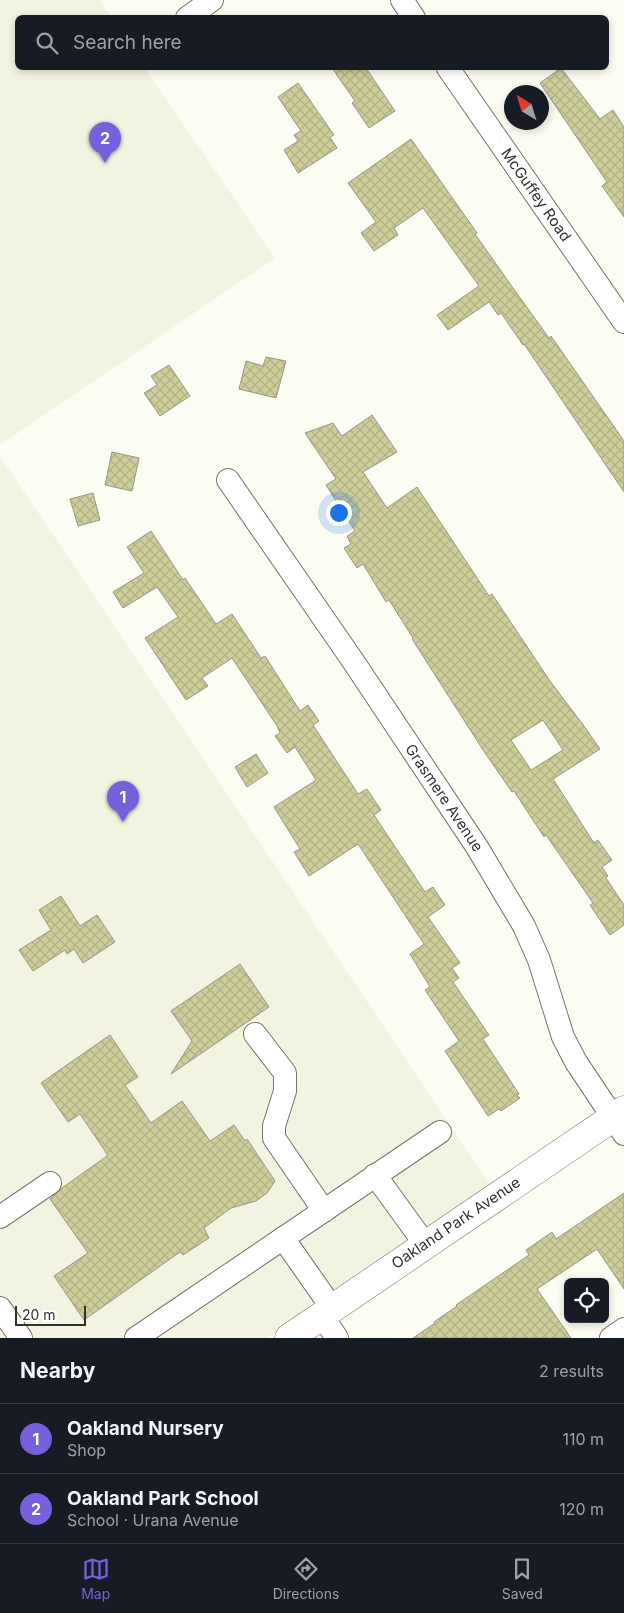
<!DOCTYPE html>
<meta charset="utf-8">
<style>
body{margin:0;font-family:Inter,sans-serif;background:#20242c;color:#f1f3f6}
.controls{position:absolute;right:15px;bottom:15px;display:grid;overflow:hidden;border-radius:8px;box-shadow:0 2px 8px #0003}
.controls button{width:45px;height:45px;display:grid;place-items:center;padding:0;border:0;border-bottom:1px solid #363941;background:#171b24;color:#f1f3f6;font:25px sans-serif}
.compass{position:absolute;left:504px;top:85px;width:45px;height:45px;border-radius:50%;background:#171b24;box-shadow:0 2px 8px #0003;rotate:322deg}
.scale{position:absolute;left:15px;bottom:12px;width:71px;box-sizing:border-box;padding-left:5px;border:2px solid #32332f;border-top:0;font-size:14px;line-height:18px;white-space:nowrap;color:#32332f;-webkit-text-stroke:4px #fff;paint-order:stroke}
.you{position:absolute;left:338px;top:512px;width:18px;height:18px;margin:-12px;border:4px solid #fff;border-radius:50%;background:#1a73e8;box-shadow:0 0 0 8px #1a73e833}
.badge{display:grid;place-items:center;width:32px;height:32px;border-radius:50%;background:#7660db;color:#fff;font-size:16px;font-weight:700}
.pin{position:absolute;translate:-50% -41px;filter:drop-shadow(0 1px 2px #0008)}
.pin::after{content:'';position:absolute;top:26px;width:18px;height:15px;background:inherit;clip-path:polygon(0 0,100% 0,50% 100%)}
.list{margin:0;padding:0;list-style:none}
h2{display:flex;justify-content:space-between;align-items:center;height:65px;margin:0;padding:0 20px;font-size:21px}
h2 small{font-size:16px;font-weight:400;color:#9ea1a6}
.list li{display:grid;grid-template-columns:32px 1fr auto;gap:15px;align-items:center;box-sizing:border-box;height:70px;padding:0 20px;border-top:1px solid #363941}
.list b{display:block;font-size:19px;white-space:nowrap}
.list p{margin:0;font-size:16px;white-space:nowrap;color:#9ea1a6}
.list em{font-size:16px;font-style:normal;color:#9ea1a6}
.icon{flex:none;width:28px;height:28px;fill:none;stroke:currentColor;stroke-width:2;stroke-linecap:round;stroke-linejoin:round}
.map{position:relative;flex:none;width:624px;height:1338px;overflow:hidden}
.search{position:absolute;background:#171b24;box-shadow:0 2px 8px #0003;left:15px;right:15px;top:15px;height:55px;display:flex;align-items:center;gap:12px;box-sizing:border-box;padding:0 18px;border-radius:8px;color:#9ea1a6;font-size:19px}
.sheet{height:205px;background:#171b24}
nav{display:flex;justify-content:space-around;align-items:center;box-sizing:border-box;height:70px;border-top:1px solid #363941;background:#171b24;font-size:14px;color:#9ea1a6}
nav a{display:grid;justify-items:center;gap:2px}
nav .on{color:#7660db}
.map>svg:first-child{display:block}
.built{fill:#f3f3e1}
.building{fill:url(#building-cross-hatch);stroke:#97978e;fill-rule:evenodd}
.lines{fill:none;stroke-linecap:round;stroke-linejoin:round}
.minor-casing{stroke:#73736a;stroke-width:24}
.major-casing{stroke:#73736a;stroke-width:29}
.minor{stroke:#fff;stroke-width:22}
.major{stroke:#fff;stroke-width:28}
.labels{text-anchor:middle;stroke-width:5;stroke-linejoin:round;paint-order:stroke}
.street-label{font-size:15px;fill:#32332f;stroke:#fff}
</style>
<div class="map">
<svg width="624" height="1338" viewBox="0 0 624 1338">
<defs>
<pattern id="building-cross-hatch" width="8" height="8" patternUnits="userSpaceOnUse" patternTransform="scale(1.25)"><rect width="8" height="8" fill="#cecd99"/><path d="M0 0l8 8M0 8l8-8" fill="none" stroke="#b1b084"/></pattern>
</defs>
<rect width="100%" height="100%" fill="#fcfdf2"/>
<g class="built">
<polygon points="0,0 99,0 111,17 18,18 18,68 145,68 275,258 0,445"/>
<polygon points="0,456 493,1189 266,1338 0,1338"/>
</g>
<g class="building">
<polygon points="332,68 366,68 395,111 369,128 352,103 355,101"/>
<polygon points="561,68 600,119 613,110 624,127 624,217 602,186 607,182 540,83"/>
<polygon points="298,83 334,135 330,137 337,148 298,173 284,150 298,141 294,135 301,131 278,97"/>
<polygon points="411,139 477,233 475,234 518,295 549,338 551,336 624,441 624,492 524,344 523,345 501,313 498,315 489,302 448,330 437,315 479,286 423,208 394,228 398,235 374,251 361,233 376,222 348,183"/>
<polygon points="266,357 286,361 276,398 239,389 246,361 263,366"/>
<polygon points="169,365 190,396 160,416 144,393 157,385 151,376"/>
<path d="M372,415L397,452L363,472L387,508L417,487L489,596L492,594L550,681L584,726L600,749L553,779L594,843L598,840L612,860L602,867L608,876L606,878L624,905V925L610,935L590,905L593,903L546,835L544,837L514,791L512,792L483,750L412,639L413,638L389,600L386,602L363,564L357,568L344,548L351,544L347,536L355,531L326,485L336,479L305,433L333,423L342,436ZM543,720L563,750L531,770L511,740Z"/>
<polygon points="112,452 139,458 132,491 105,485"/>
<polygon points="93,493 100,520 78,526 70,499"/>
<polygon points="151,531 183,580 185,578 216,624 232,614 261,658 265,656 300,711 308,705 319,721 313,725 358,794 367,789 381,810 374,815 425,892 433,887 445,905 428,917 460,963 452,968 459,978 453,982 489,1035 483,1039 519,1094 517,1095 520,1098 501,1111 499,1109 488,1116 445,1051 459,1041 425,990 430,987 410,954 424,944 358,844 309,876 294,852 300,849 274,807 316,780 295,747 287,753 275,736 280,733 277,726 232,658 202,678 208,686 186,700 145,638 178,617 157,587 123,608 113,592 144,573 127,547"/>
<polygon points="256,754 268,773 247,787 235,767"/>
<polygon points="61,896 80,926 97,915 115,942 83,963 74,949 67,954 65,950 33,971 19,950 51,930 39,910"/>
<polygon points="240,964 269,1007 171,1074 192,1041 171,1011"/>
<polygon points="110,1035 138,1077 125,1085 151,1123 182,1101 210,1141 234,1125 245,1141 247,1139 275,1181 267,1193 256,1201 231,1208 204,1228 209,1238 183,1255 180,1252 84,1320 54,1276 88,1253 50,1199 62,1188 107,1156 107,1154 80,1114 68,1122 41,1083"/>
<polygon points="624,1193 624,1289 597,1249 537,1289 571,1338 413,1338 435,1323 434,1322 457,1306 456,1305 529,1255 526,1250 552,1232 556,1239"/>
</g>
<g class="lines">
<g class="minor-casing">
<g id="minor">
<polyline points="402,0 414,18"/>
<polyline points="187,18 212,0"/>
<polyline points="448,68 624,322"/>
<polyline points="228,480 353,661 477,847 524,926 539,960 563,1037 576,1062 624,1134"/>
<polyline points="255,1034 285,1073 285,1091 274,1126 274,1138 324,1211"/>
<polyline points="375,1175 425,1244"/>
<polyline points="0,1217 50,1183"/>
<polyline points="283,1238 332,1308"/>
<polyline points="0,1308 21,1338"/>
<polyline points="322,1316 337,1338"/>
<polyline points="136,1338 440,1132"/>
<polyline points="611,1338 624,1329"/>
</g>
</g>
<g class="major-casing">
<polyline id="major" points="289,1338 624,1110"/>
</g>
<use href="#minor" class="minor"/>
<use href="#major" class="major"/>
</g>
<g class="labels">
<g class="street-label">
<text transform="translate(536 195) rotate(55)" y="5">McGuffey Road</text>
<text transform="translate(444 798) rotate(56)" y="5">Grasmere Avenue</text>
<text transform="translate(456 1223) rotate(-34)" y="5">Oakland Park Avenue</text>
</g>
</g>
</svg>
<div class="controls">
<button><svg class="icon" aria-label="locate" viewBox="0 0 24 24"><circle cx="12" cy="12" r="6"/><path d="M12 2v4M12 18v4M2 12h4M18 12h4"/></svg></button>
</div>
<svg class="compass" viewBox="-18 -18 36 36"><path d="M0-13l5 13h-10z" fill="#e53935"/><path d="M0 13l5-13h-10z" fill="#9ea1a6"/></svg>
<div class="scale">20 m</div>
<div class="you"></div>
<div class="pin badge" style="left:123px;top:822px">1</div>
<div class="pin badge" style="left:105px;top:163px">2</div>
<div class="search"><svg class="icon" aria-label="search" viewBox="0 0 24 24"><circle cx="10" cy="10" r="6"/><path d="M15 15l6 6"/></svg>Search here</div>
</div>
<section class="sheet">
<h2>Nearby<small>2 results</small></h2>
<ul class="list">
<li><span class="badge">1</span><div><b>Oakland Nursery</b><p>Shop</p></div><em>110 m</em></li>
<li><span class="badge">2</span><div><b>Oakland Park School</b><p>School · Urana Avenue</p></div><em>120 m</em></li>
</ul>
</section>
<nav>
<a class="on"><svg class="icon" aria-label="map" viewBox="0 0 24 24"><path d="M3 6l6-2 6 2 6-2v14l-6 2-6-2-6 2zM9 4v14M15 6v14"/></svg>Map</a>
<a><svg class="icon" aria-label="directions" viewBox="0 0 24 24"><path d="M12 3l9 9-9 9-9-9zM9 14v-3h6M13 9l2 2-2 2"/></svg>Directions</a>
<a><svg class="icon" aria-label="saved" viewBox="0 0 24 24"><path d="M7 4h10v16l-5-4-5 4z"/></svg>Saved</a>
</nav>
